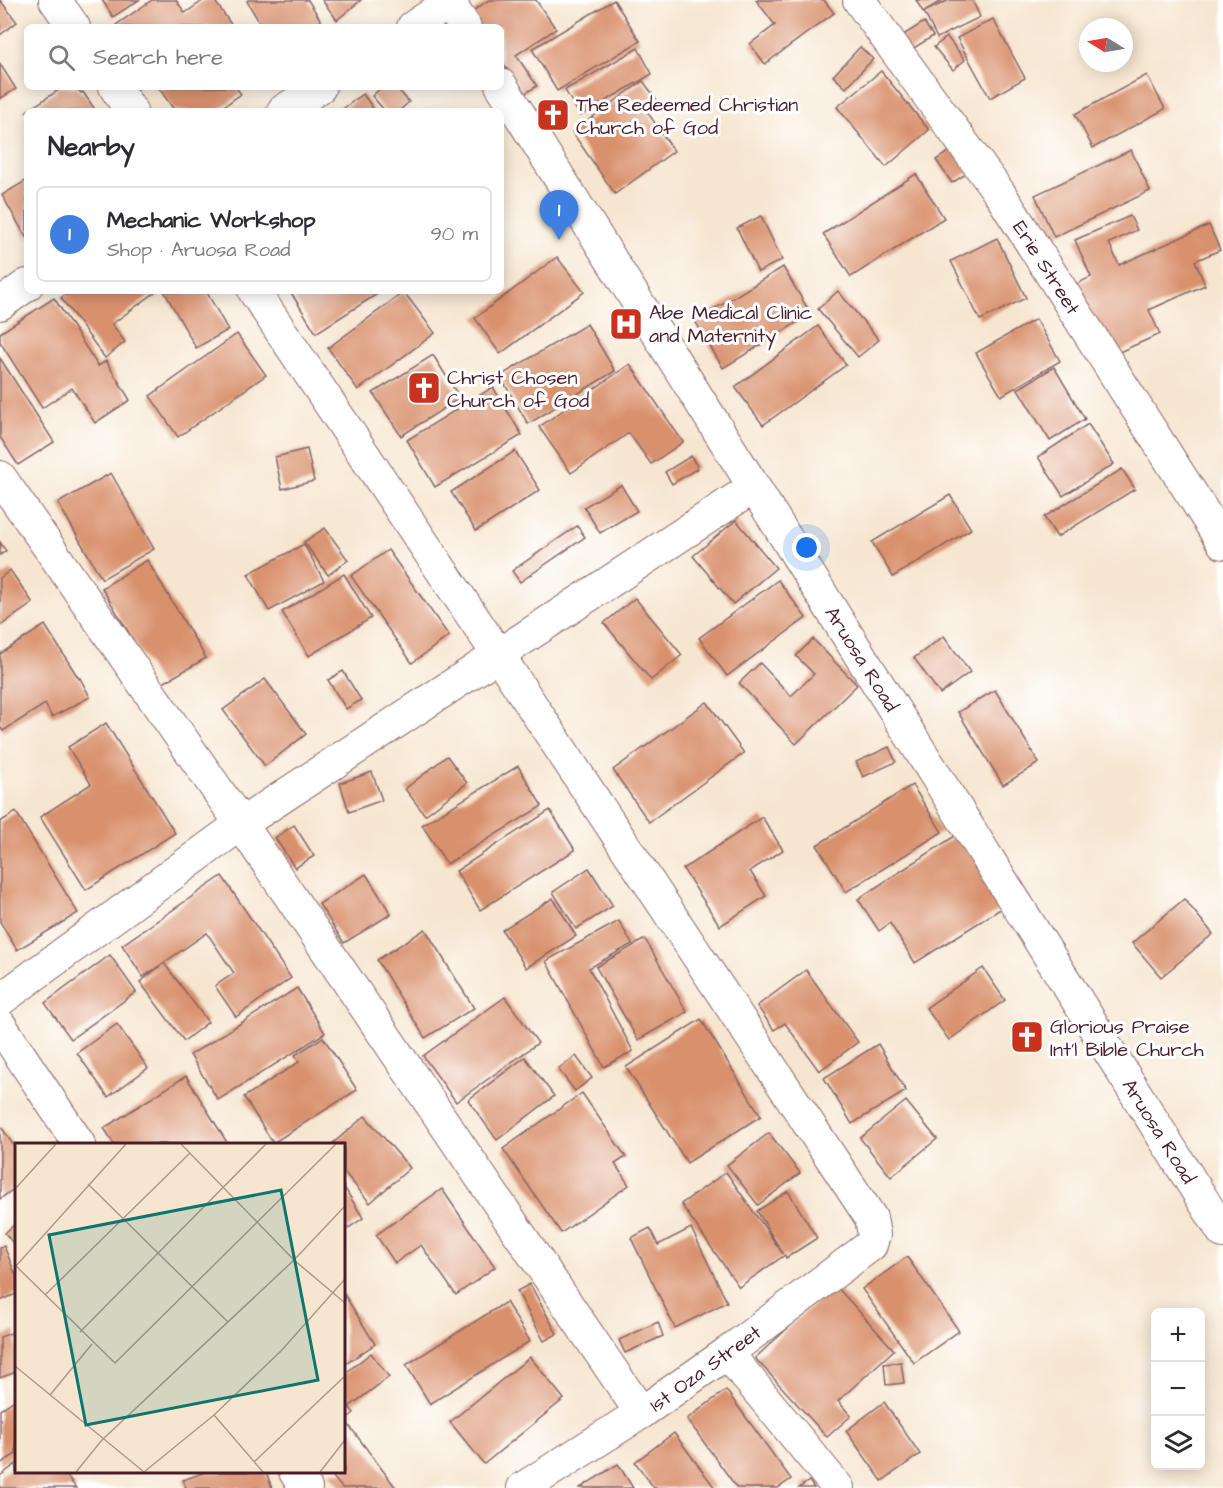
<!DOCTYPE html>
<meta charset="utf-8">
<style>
body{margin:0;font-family:"Architects Daughter",sans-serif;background:#f2f2f3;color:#2b2b33}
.controls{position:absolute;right:18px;bottom:18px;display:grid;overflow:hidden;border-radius:9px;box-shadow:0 3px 15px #0003}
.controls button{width:54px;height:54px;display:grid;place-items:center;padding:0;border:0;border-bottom:2px solid #e1e1e2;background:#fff;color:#2b2b33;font:30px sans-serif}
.compass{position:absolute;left:1079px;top:18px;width:54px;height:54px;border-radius:50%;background:#fff;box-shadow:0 3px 15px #0003;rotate:281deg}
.you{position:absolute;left:807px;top:548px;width:21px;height:21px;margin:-15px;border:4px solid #fff;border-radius:50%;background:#1a73e8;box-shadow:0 0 0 9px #1a73e833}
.badge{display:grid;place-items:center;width:39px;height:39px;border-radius:50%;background:#c8321e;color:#fff;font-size:20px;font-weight:700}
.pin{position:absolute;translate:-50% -50px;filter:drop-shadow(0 2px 3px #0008)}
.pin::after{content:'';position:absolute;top:32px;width:21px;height:18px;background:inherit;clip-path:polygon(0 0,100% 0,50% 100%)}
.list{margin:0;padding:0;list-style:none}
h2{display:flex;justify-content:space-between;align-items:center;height:78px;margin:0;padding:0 24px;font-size:26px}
h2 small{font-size:20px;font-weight:400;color:#7c7c81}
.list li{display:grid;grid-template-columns:39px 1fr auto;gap:18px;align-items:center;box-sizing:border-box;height:96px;margin:0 12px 12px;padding:0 12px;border:2px solid #e1e1e2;border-radius:9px}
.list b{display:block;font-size:22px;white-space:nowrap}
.list p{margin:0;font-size:20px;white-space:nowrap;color:#7c7c81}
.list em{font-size:20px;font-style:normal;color:#7c7c81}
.icon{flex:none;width:33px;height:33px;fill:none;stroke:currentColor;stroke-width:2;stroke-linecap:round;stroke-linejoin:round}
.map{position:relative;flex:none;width:1223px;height:1488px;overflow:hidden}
.search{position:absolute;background:#fff;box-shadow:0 3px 15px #0003;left:24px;top:24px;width:480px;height:66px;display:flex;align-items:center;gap:15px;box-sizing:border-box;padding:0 21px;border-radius:9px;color:#7c7c81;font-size:22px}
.panel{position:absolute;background:#fff;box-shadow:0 3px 15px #0003;left:24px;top:108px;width:480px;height:186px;border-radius:9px}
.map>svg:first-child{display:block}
.building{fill:#d9916d}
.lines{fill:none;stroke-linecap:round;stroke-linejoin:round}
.minor-casing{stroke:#866565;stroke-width:34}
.minor{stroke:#fff;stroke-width:32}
.labels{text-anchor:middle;stroke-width:6;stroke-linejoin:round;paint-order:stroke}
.poi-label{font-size:20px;fill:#4a1f2b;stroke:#fff;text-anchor:start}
.street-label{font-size:20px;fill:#4a1f2b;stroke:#fff}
.inset-road{fill:none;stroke:#b1968e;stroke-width:1.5}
.view{fill:#0f766e;fill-opacity:0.15;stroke:#0f766e;stroke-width:3}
.inset-edge{fill:none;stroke:#4a1f2b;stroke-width:3}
</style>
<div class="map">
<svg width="1223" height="1488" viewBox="0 0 1223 1488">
<rect width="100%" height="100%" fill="#fff"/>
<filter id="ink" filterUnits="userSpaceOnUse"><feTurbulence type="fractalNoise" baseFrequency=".0167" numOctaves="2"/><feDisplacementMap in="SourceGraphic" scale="12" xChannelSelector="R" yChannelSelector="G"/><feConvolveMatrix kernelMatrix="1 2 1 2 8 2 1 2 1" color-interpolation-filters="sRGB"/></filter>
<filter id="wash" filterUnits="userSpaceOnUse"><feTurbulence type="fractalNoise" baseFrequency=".008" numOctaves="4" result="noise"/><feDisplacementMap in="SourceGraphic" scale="24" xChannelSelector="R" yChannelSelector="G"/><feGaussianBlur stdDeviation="1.35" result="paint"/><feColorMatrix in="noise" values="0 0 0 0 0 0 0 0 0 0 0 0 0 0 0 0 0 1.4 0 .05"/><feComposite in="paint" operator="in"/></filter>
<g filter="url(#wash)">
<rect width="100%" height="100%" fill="#f6e6d0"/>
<g id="blocks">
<g class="building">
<polygon points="0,0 17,22 0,35"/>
<polygon points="102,0 139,0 113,17"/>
<polygon points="152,0 176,0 185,13 204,0 214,0 233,27 117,27 116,25"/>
<polygon points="248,0 308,0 323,24 318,27 262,27 247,1"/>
<polygon points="322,0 361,0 337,20"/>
<polygon points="489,0 536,0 556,29 516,55 537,86 524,94 501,60 501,27 479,27 470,13"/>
<polygon points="614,0 640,41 557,91 532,49"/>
<polygon points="756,0 824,0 834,13 765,64 750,44 775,25"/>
<polygon points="916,0 943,0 923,12"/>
<polygon points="949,0 972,0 980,17 937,38 924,12"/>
<polygon points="993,19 1025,78 990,98 957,38"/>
<polygon points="924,22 933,36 906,53 897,39"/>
<polygon points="947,37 965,60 953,70 934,47"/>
<polygon points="860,47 873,59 846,88 833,76"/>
<polygon points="638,48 652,74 580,116 565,90"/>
<polygon points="0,64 16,89 0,99"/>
<polygon points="881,71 929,130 886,167 837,107"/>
<polygon points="1147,75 1165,109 1093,148 1075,114"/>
<polygon points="643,81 660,104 648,113 674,151 615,194 572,132"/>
<polygon points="54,87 76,87 81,93 83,92 96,111 27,111 57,91"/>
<polygon points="158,87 240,87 237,89 241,94 217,111 175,111"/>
<polygon points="382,87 396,87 409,102 399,111 385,111 372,96"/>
<polygon points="363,94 375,111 340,111"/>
<polygon points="953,149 969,172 952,183 936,160"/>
<polygon points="1131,150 1150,191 1054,237 1035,195"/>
<polygon points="916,174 944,218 851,277 823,234"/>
<polygon points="27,180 27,239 2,195"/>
<polygon points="761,216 782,260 758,272 737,228"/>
<polygon points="1130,216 1137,230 1109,243 1119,265 1209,225 1220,250 1195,261 1205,285 1149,310 1160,334 1108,357 1076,284 1091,277 1075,240"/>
<polygon points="997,238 1026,298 980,320 951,261"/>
<polygon points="557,257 584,292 500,354 475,318"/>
<polygon points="783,267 811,314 723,368 695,321"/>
<polygon points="70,291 157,291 112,324 125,342 105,358 61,298"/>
<polygon points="164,291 206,291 228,330 196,348"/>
<polygon points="290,291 382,291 316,333"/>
<polygon points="838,291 879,340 858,357 818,309"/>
<polygon points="404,292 435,333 358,390 328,348"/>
<polygon points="54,298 98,366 106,361 130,400 95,423 72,388 42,408 0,342 0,333"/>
<polygon points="1036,319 1060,361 1001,396 976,353"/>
<polygon points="587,324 615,371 528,424 500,376"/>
<polygon points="818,326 846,365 763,425 735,387"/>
<polygon points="237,334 266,375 178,437 150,396"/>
<polygon points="433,355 460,398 401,436 373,393"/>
<polygon points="0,358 54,442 18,465 0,437"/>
<polygon points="630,364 683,442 651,464 629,433 571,473 539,427"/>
<polygon points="1054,367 1085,419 1050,441 1018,389"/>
<polygon points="493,387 522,435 435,487 407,440"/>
<polygon points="1088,424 1114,464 1063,496 1038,457"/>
<polygon points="307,449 314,481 282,489 275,457"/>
<polygon points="515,451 540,490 476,531 451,492"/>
<polygon points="691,456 698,468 672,484 665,472"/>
<polygon points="1122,469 1135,489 1057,537 1044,517"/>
<polygon points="111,473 154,549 102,579 58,503"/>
<polygon points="621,485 637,511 600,533 584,507"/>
<polygon points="950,495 971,529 893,577 872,542"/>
<polygon points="736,520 776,568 733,604 693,556"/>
<polygon points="577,526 585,537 520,582 512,571"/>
<polygon points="325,528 348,560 328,575 304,542"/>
<polygon points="0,542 6,551 0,555"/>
<polygon points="304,544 324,581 269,611 248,574"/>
<polygon points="388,550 449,636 412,663 351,576"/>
<polygon points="147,560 206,658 160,685 102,588"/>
<polygon points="10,570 33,603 0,626 0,578"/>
<polygon points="344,574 371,618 309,656 282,612"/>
<polygon points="778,580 806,618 727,676 699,638"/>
<polygon points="635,598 682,655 651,680 604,623"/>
<polygon points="45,625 79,679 80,678 90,697 52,717 45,704 3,731 0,727 0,654"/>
<polygon points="944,636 970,672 940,694 914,658"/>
<polygon points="813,639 857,685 796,744 739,683 760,663 791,696 814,674 796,656"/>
<polygon points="343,671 361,700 346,709 328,680"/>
<polygon points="265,679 306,734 265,766 223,710"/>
<polygon points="995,690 1039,763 1003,785 958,712"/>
<polygon points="707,702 744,753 649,822 613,770"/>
<polygon points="106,723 175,833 86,890 40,817 91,784 68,747"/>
<polygon points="889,747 896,762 863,777 856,762"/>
<polygon points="447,756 467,783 425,815 405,789"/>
<polygon points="518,766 542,806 447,864 422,825"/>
<polygon points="372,772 382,800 349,812 340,783"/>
<polygon points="912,785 942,832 846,892 817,845"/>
<polygon points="550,810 575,850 480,910 456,871"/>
<polygon points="16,812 78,913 17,950 0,922 0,822"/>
<polygon points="762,817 783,850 750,871 766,896 720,926 683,869"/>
<polygon points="294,825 314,856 295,868 275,838"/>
<polygon points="964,830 1010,903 915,963 890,923 879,931 858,899"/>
<polygon points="589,868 613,906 576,929 553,892"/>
<polygon points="366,874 391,914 344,943 319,904"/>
<polygon points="222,876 291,978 236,1017 215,986 234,973 207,933 143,977 122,945"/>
<polygon points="553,898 576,936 526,968 502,930"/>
<polygon points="1184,899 1213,934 1161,977 1132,943"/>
<polygon points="619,921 632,944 589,968 633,1051 604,1067 546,961"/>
<polygon points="425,929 474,1008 425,1038 377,960"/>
<polygon points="645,939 687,1012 638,1040 596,967"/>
<polygon points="110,955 136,992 71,1039 45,1003"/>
<polygon points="164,963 208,1022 184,1041 140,982"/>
<polygon points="983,968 1005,1000 949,1040 926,1008"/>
<polygon points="806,970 858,1042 819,1071 785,1023 774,1030 757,1006"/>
<polygon points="297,988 325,1033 218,1100 190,1055"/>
<polygon points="505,997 538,1043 456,1102 423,1056"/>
<polygon points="701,1019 761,1116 687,1163 626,1067"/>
<polygon points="117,1024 148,1068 108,1097 77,1053"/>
<polygon points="323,1037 357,1090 273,1143 244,1097 299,1062 295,1055"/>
<polygon points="878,1044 906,1091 852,1124 824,1078"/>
<polygon points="576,1056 592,1078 575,1091 558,1069"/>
<polygon points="525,1057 554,1096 497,1140 468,1100"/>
<polygon points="186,1076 228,1144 114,1144 104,1128"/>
<polygon points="582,1093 626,1157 615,1164 629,1185 561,1233 503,1149"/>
<polygon points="906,1101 937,1139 891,1177 860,1138"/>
<polygon points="365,1116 410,1168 370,1203 344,1172 344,1144 332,1144"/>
<polygon points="0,1125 16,1149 16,1187 0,1199"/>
<polygon points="769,1133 800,1173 758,1205 727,1165"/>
<polygon points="726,1172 783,1254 757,1211 788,1191 817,1238 786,1258 785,1255 739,1287 681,1204"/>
<polygon points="344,1187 363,1218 344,1231"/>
<polygon points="442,1189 495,1267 456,1295 421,1245 395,1263 376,1235"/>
<polygon points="16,1223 16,1247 5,1233"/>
<polygon points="650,1228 658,1245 691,1228 727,1302 675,1328 631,1238"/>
<polygon points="4,1246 16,1276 16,1294 0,1301 0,1248"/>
<polygon points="907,1257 959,1331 914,1363 862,1289"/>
<polygon points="530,1284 557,1334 544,1341 517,1291"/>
<polygon points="835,1285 894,1350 838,1401 851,1416 827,1437 755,1358"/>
<polygon points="344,1294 375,1344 344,1365"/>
<polygon points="506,1302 530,1341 430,1404 406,1365"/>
<polygon points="658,1322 663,1336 625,1353 619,1340"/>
<polygon points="16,1331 16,1372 0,1378 0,1337"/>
<polygon points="371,1353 389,1377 349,1407 354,1413 345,1420 396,1488 342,1488 329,1472 344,1472 344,1374"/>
<polygon points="530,1357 564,1399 484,1464 450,1422"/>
<polygon points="901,1362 904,1383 886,1385 884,1364"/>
<polygon points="726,1390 791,1479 778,1488 737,1488 687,1419"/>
<polygon points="16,1399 16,1454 0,1464 0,1410"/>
<polygon points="884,1402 920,1454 882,1481 846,1431"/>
<polygon points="674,1433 715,1488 654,1488 635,1462"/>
<polygon points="16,1464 16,1472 64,1472 76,1488 0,1488 0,1476"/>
<polygon points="618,1464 633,1488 580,1488"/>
<polygon points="205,1472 266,1472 272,1488 186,1488 183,1480"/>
<polygon points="809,1481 814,1488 799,1488"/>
</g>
</g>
</g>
<g filter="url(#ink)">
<use href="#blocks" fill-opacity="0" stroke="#866565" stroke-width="1.5"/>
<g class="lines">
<g class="minor-casing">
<g id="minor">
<polyline points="55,0 74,27"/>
<polyline points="447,0 465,27"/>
<path id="s1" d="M859,0L1000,194L1223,543"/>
<polyline points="413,27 453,0"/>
<path id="s2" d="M501,85L1223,1232"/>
<polyline points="115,87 131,111"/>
<polyline points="283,111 320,87"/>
<polyline points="254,291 499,656 871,1218 874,1235 871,1245 727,1353 641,1413 523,1488"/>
<polyline points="0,304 27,285"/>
<polyline points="0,477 241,824 641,1413"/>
<polyline points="0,1000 241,824 754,487"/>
<polyline points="0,1025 79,1144"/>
<polyline points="727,1353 838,1488"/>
<polyline points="295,1472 306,1488"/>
</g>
</g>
<use href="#minor" class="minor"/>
</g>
</g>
<defs>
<g id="church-square" transform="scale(1.725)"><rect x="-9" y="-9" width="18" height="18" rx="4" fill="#c8321e" stroke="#fff"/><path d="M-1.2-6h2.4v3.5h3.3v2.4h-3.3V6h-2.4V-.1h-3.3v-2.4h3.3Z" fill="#fff"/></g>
<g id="hospital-square" transform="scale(1.725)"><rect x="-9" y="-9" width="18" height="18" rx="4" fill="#c8321e" stroke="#fff"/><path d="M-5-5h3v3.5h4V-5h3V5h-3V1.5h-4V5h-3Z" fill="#fff"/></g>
</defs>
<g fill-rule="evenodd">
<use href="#church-square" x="553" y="115"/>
<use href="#hospital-square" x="626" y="324"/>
<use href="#church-square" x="424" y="388"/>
<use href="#church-square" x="1027" y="1037"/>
</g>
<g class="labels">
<g class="poi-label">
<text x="576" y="111">The Redeemed Christian<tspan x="576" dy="23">Church of God</tspan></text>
<text x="649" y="319">Abe Medical Clinic<tspan x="649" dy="23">and Maternity</tspan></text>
<text x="447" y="384">Christ Chosen<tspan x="447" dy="23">Church of God</tspan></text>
<text x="1050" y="1033">Glorious Praise<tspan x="1050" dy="23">Int'l Bible Church</tspan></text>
</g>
<g class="street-label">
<text dy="7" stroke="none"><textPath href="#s1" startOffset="327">Erie Street</textPath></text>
<text dy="7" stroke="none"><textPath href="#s2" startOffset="678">Aruosa Road</textPath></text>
<text dy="7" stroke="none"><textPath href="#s2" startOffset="1236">Aruosa Road</textPath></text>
<text transform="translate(705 1368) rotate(-36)" y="7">1st Oza Street</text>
</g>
</g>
<g transform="translate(15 1143)">
<rect width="330" height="330" fill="#f6e6d0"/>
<path class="inset-road" d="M166,1L279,117L330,160M73,41L213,179M0,46L41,1M1,123L100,220L321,1M0,124L111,1M30,152L175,10M65,189L251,1M0,223L129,329M35,252L77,201M199,272L248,329M239,319L330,233M61,329L87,297L279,117L330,63M129,329L199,272L266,208L330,136M305,329L330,297"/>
<path class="view" d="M266,47L303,237L71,282L34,92Z"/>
<rect width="330" height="330" class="inset-edge"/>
</g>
</svg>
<div class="controls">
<button>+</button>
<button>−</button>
<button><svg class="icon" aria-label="layers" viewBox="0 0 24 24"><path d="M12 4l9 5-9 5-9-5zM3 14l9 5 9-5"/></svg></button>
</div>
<svg class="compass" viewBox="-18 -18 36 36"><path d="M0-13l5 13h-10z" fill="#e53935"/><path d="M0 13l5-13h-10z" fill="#7c7c81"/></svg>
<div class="you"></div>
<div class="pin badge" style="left:559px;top:240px;background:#3f7fe0">1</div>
<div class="search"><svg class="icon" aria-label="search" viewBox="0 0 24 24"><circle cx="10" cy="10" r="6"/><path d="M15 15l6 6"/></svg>Search here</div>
<section class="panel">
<h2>Nearby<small></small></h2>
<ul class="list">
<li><span class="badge" style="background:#3f7fe0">1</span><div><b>Mechanic Workshop</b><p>Shop · Aruosa Road</p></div><em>90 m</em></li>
</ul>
</section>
</div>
